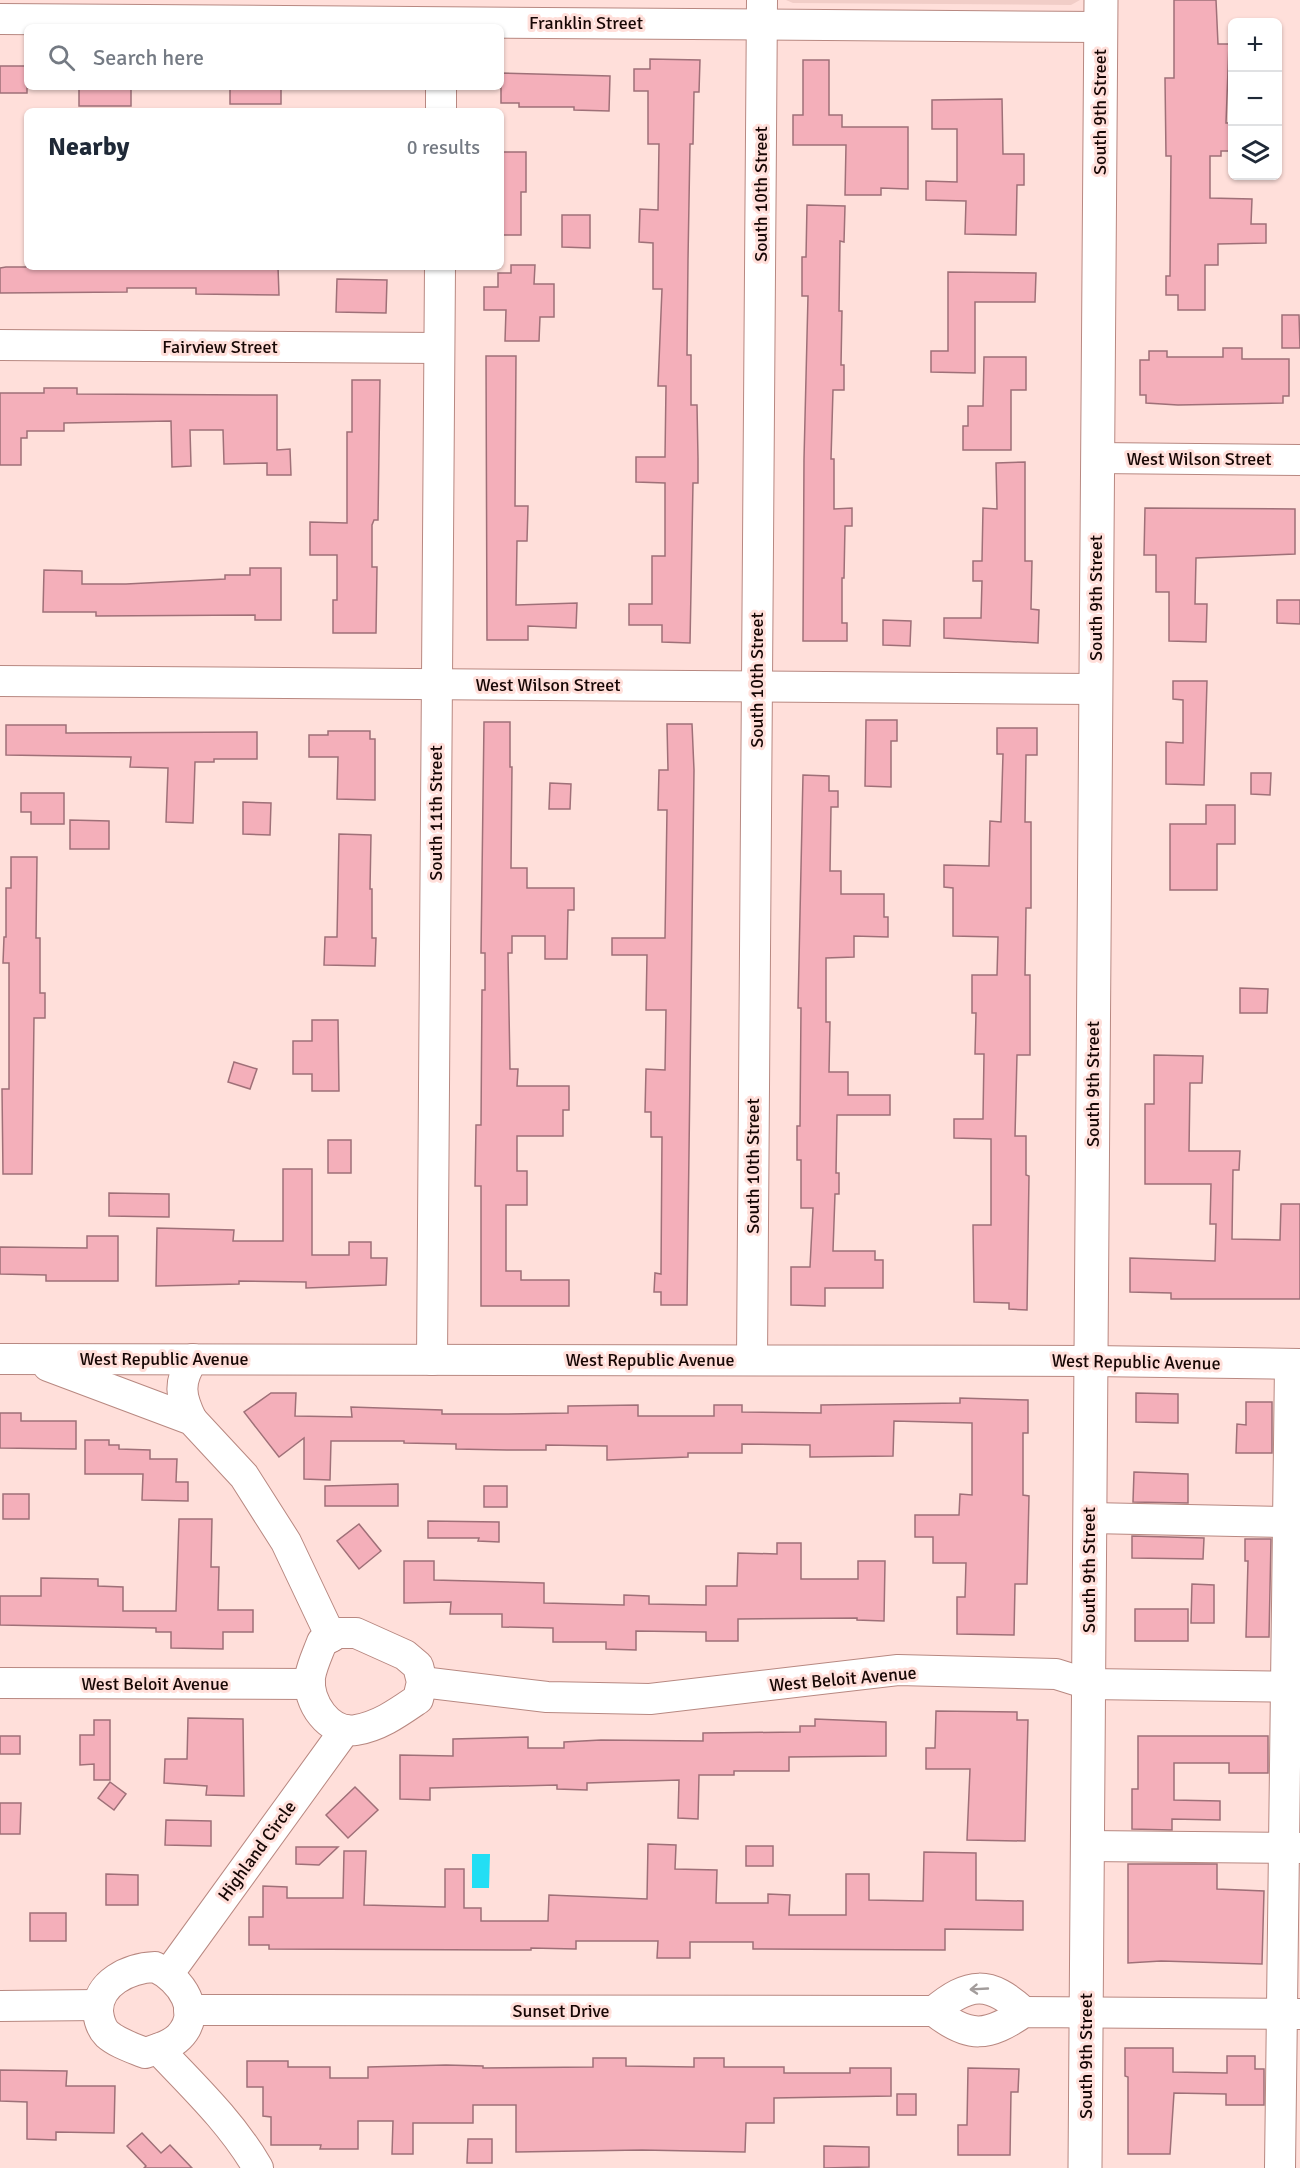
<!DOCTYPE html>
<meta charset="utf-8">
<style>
body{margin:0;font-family:Signika,sans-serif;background:#f2f2f3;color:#1f2937}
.controls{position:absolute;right:18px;top:18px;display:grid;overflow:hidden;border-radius:9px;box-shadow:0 2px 4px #0004}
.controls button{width:54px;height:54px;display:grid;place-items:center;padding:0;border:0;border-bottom:2px solid #e0e1e3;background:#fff;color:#1f2937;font:30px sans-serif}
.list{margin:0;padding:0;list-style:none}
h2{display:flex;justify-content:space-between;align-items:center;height:78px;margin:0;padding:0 24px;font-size:26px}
h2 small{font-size:20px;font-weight:400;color:#747a83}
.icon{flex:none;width:33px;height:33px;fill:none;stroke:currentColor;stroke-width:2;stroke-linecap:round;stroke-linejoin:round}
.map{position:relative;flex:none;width:1300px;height:2168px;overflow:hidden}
.search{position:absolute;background:#fff;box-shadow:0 2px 4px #0004;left:24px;top:24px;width:480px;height:66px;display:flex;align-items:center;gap:15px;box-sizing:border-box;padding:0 21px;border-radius:9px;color:#747a83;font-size:22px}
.panel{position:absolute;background:#fff;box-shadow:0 2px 4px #0004;left:24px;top:108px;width:480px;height:162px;border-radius:9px}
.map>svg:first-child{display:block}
.built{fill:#f1cdc7}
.water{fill:#23def4}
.building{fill:#f4afba;stroke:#9f7078;stroke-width:1.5}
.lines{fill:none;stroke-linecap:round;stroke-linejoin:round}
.minor-casing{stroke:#b88881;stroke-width:32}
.major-casing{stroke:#b88881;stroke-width:35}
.minor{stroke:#fff;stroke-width:30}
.major{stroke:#fff;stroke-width:33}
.oneway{stroke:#a29c9b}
.labels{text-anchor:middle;stroke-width:6;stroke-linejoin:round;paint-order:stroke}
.street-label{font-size:18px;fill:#170705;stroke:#ffdfda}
</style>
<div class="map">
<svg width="1300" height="2168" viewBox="0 0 1300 2168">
<rect width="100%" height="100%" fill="#ffdfda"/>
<polygon class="built" points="786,0 1080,0 1071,5 793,3"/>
<polygon class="water" points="472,1854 490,1854 489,1888 472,1888"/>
<g class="building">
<polygon points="1174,0 1216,0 1218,44 1229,44 1226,123 1233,123 1233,151 1221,151 1221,156 1210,156 1210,198 1252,199 1251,224 1266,224 1266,243 1218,244 1218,265 1205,265 1205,310 1178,310 1178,295 1166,295 1166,276 1170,276 1171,156 1166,156 1165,78 1174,78"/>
<polygon points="650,59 700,60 699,92 694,92 693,144 690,144 688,260 687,355 691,355 691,405 697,405 698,458 698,483 693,483 690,643 662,642 662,625 629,625 629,604 652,604 652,556 665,556 665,483 636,482 636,457 665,457 666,386 658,386 662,289 653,289 653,243 639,242 640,209 658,210 659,144 648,144 648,91 634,91 634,69 650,69"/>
<polygon points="803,60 829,60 829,115 842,115 842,127 908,127 908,189 881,188 881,195 845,195 846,145 793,145 793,115 803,115"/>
<rect x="0" y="66" width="27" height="27"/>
<polygon points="501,73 610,76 609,111 574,110 574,107 519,107 519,103 501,103"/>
<rect x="79" y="87" width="52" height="19"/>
<rect x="230" y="87" width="51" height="17"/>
<polygon points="1002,99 1003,154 1024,154 1024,185 1017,185 1016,235 965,234 966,201 926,200 926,181 957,182 957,129 932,129 932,100"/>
<polygon points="501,152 526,152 526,192 521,192 521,235 501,235"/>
<polygon points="807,205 845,206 844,242 840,241 839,311 842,311 841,365 844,365 844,390 833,390 831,459 834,459 834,509 852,508 852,526 845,526 844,578 842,578 842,623 847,623 847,641 803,641 804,459 808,296 802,296 802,257 806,257"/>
<polygon points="562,215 590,215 590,248 562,247"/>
<polygon points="511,265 535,265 534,284 554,284 554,317 540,317 539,341 505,341 506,310 484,310 484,287 498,287 498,273 511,273"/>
<polygon points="278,267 279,295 196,294 196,288 127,288 127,292 0,293 0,268 6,267"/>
<polygon points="948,272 1036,273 1035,302 975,302 975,373 931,372 931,351 948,351"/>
<polygon points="337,279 387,280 386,313 336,312"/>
<polygon points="1282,315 1299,315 1300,348 1282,348"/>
<polygon points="1223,348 1242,348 1242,359 1289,359 1289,396 1283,396 1283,403 1178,405 1146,403 1146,395 1140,395 1140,360 1149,360 1149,351 1167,351 1167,357 1223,357"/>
<polygon points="486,356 516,356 515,506 528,506 527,541 517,541 516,605 577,603 576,628 528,626 528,640 487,640"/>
<polygon points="984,357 1026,357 1026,390 1011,390 1011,450 963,450 963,426 968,426 968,406 983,406"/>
<polygon points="352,380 380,380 378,520 374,520 372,525 372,567 377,567 376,633 333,633 333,600 337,600 337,555 310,555 310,522 347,523 347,432 352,432"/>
<polygon points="44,388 77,388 77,394 277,395 277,450 290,449 291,475 267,475 267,463 224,464 223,430 190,430 191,466 172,467 171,421 64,423 64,431 27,431 27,438 21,438 21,465 0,465 0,393 44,393"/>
<polygon points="1025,462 1025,561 1032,561 1031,609 1039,610 1038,643 944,638 944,618 981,618 982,581 973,581 973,561 982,561 983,508 997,509 996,463"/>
<polygon points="1145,508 1295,509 1295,554 1196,558 1195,604 1207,604 1206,642 1169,641 1169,592 1156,592 1156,555 1144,555"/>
<polygon points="250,568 281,568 281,620 255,620 255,615 96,616 96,612 43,612 44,570 82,571 82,584 126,584 225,579 225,575 250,575"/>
<polygon points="1277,600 1300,600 1300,624 1277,623"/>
<polygon points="883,620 911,621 910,646 883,645"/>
<polygon points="1173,681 1207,681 1204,785 1166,784 1166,742 1183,743 1183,700 1173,699"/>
<polygon points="866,720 897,720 897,741 891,741 891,787 865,786"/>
<polygon points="484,722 510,722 510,767 512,767 511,868 527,868 527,888 574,888 574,910 568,910 567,959 545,959 545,936 512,936 512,953 508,953 510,1069 518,1069 517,1086 569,1086 569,1110 563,1110 563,1136 517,1136 517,1171 527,1171 527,1205 506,1205 506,1271 521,1271 521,1280 569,1280 569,1306 481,1306 481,1186 475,1186 476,1125 481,1125 482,990 485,990 485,953 481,953"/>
<polygon points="667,724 692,724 694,770 687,1305 661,1305 661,1292 654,1292 655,1273 661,1274 662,1137 651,1137 651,1112 645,1112 646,1069 665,1070 666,1010 646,1010 647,955 612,955 612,938 665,938 667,810 658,810 659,770 668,770"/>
<polygon points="6,725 66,725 66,733 257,732 257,759 214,759 214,762 195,762 193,823 166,822 168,768 130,767 131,757 6,755"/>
<polygon points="997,728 1037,728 1037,755 1026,755 1025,822 1031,822 1031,908 1026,908 1025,975 1030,975 1030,1055 1017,1055 1015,1136 1026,1136 1026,1175 1029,1176 1027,1310 1009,1309 1009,1303 974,1302 973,1225 991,1225 991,1139 954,1138 954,1119 983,1119 984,1054 975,1054 976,1013 972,1013 972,975 997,975 998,937 953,936 953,888 944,887 944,865 989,866 990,821 1001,822 1003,754 997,754"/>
<polygon points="328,731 370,731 370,739 375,739 375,800 337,799 338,757 309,757 309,735 328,735"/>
<polygon points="1251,773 1271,773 1270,795 1251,794"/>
<polygon points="803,775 829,776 829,791 838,791 838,807 831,807 830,871 841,871 841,894 884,894 884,917 888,917 888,937 854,936 854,957 826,958 826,1022 830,1022 829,1072 848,1072 848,1095 890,1095 890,1115 837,1115 836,1173 839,1173 839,1194 835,1194 833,1251 875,1251 875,1260 883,1260 883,1288 825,1288 825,1306 791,1305 791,1267 810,1267 813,1208 801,1208 801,1160 797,1160 797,1126 800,1126 801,1008 798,1008"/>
<polygon points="550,783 571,784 570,809 549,809"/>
<polygon points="21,793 64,793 64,824 31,824 31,812 21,812"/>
<polygon points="243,802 271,803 270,835 243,834"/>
<polygon points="1206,805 1235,805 1235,844 1217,844 1217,890 1170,890 1170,824 1206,824"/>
<polygon points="70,820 109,821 109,849 70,849"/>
<polygon points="339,834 371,835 370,889 372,889 372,938 376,938 375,966 324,965 325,937 337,937"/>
<polygon points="11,857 37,857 36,938 40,938 40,993 45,993 45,1018 34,1018 32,1174 3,1174 2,1089 9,1089 9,963 3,963 4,937 6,937 6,888 11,888"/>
<polygon points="1240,988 1268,989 1267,1013 1240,1013"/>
<polygon points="312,1020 338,1020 339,1091 312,1091 312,1074 293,1074 293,1041 312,1041"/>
<polygon points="1154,1055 1203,1056 1202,1083 1190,1083 1189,1151 1240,1151 1239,1170 1233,1170 1232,1239 1280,1240 1281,1204 1300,1204 1300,1299 1171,1299 1171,1293 1130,1292 1130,1258 1215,1261 1216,1224 1210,1224 1211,1184 1145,1184 1145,1104 1154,1104"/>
<polygon points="234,1062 257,1069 250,1089 228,1082"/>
<rect x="328" y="1140" width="23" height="33"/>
<polygon points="283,1169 312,1169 312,1255 349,1255 349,1242 371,1242 371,1258 387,1258 386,1285 306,1288 306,1282 239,1281 239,1284 156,1286 157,1228 234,1230 233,1241 283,1241"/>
<polygon points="109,1193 169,1194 169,1217 109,1216"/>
<polygon points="87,1236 118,1236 118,1281 46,1281 46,1275 0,1274 0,1247 87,1248"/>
<polygon points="271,1393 296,1393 295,1416 352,1417 351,1407 442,1410 442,1414 507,1414 568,1413 568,1406 638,1405 638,1416 714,1416 714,1405 742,1405 742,1412 821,1413 821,1405 960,1403 960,1398 1028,1400 1028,1433 1023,1433 1023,1495 1029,1496 1027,1584 1015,1584 1014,1635 957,1634 957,1597 965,1597 966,1563 933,1563 933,1537 915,1537 915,1515 959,1515 960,1494 972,1495 972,1423 894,1421 893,1456 810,1457 810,1445 742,1444 742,1453 688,1453 688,1457 607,1460 607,1446 546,1445 546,1450 507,1450 456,1449 456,1444 404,1443 404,1441 331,1441 330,1480 304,1479 304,1438 279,1457 244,1412"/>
<polygon points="1136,1393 1178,1394 1178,1423 1136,1422"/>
<polygon points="1246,1402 1272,1402 1272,1453 1236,1453 1237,1424 1246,1425"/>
<polygon points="0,1413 21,1413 21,1421 76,1421 76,1449 0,1448"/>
<polygon points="85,1440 109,1440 109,1445 119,1445 119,1449 150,1450 150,1459 177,1459 176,1482 188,1482 188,1501 142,1500 143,1474 85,1474"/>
<polygon points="1134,1472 1188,1474 1188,1503 1133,1502"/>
<polygon points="398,1484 398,1506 325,1506 325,1486"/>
<rect x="484" y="1486" width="23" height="21"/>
<rect x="3" y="1494" width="26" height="25"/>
<polygon points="179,1519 212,1519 211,1567 219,1567 218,1610 253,1610 253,1632 223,1632 223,1649 171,1648 171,1632 156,1632 156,1628 0,1625 0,1596 41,1596 41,1578 98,1579 98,1586 123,1587 123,1611 176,1611"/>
<polygon points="428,1521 499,1522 499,1542 478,1541 479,1538 428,1538"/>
<polygon points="359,1524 381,1551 359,1569 337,1541"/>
<polygon points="1132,1536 1204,1538 1203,1559 1132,1558"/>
<polygon points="1245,1539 1271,1539 1269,1637 1246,1637 1248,1561 1245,1561"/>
<polygon points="777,1543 801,1543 801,1579 858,1579 858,1561 885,1561 884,1621 857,1620 857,1618 738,1619 738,1641 706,1641 706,1632 636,1631 636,1650 606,1649 606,1642 553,1642 553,1628 502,1627 502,1614 450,1614 451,1602 404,1603 404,1561 434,1561 434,1580 544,1583 544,1603 624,1605 624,1595 649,1596 649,1604 706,1605 706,1586 737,1586 738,1553 777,1554"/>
<polygon points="1192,1584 1214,1585 1214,1623 1191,1623"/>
<rect x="1135" y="1609" width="53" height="32"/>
<polygon points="936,1711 1017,1712 1017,1720 1028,1720 1025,1841 967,1840 970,1769 926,1769 926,1748 935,1748"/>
<polygon points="188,1718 243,1719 244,1796 206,1795 207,1786 164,1783 165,1759 187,1759"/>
<polygon points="815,1719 886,1722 886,1756 789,1757 789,1771 734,1771 734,1775 699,1775 698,1819 678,1818 679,1780 587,1783 587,1790 557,1789 557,1785 430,1788 430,1800 400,1799 400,1755 453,1756 453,1739 528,1737 528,1748 564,1748 564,1742 601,1740 703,1741 703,1733 800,1732 800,1726 815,1726"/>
<polygon points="94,1720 110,1720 110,1780 94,1780 94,1764 80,1765 80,1735 94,1735"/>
<rect x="0" y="1736" width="20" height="18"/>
<polygon points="1138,1736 1268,1736 1268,1773 1229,1773 1229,1763 1174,1763 1174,1800 1220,1801 1220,1820 1172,1819 1172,1830 1132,1829 1132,1789 1138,1789"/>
<polygon points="110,1782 126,1794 114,1810 98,1798"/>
<polygon points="355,1787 378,1810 348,1838 326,1815"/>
<polygon points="0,1803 21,1803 20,1834 0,1834"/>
<polygon points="166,1820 211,1821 211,1846 165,1845"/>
<polygon points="648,1844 676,1845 675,1869 717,1870 716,1903 768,1903 768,1894 790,1895 789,1915 846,1915 846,1874 869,1874 869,1900 923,1901 924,1852 976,1853 976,1900 1023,1901 1023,1930 945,1929 945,1950 753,1949 753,1942 690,1942 690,1958 657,1958 658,1941 576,1941 576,1949 531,1948 531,1950 269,1949 269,1945 249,1945 249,1917 263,1917 263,1886 287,1887 287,1898 343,1898 344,1851 366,1851 364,1905 445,1907 445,1869 464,1869 464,1908 481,1908 481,1921 548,1921 549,1895 647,1899"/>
<rect x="746" y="1846" width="27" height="20"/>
<polygon points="296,1847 338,1847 319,1865 296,1864"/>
<polygon points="1128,1864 1217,1864 1217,1889 1264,1891 1262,1964 1161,1961 1128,1963"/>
<polygon points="106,1874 138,1875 138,1905 106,1905"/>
<rect x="30" y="1913" width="36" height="28"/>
<polygon points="1125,2048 1173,2048 1173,2072 1227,2073 1227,2056 1255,2056 1255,2069 1264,2069 1264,2105 1226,2105 1226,2094 1174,2093 1170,2154 1128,2154 1128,2077 1125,2076"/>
<polygon points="593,2058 626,2058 626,2066 694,2067 694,2058 724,2058 724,2067 784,2067 784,2073 850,2073 850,2068 891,2068 891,2096 774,2098 774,2123 746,2123 745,2152 642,2150 516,2152 516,2105 473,2105 473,2123 413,2123 413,2154 392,2154 393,2121 358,2121 358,2149 320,2149 321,2145 271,2145 271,2117 263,2116 263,2087 247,2087 247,2061 288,2061 288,2067 330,2067 330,2078 368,2078 368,2067 446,2065 483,2066 483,2068 593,2067"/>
<polygon points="968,2068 1019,2069 1018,2092 1011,2092 1010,2155 958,2155 958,2125 967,2125"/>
<polygon points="0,2070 67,2071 66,2086 115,2086 114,2133 56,2132 56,2140 27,2139 27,2102 0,2101"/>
<rect x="897" y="2094" width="19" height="21"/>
<polygon points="142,2133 161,2153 170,2145 192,2168 144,2168 146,2166 127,2146"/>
<polygon points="468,2139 492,2139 492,2163 467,2163"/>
<polygon points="824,2146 869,2147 869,2167 824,2168"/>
</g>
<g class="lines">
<g class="minor-casing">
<g id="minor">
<polyline points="0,19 1100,27"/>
<polyline points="441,111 441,87"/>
<polyline points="0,345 439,348"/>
<polyline points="1097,458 1300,460"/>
<polyline points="0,681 1096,689"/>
<polyline points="0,1359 1091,1361 1300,1364"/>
<polyline points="432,1360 440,267"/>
<polyline points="752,1360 762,0"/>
<polyline points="48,1366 192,1420 244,1476 286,1542 331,1637"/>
<path d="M192,1420C180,1396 178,1382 193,1359"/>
<polyline points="1090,1518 1288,1522"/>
<path d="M338,1633H356L405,1655L418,1666L422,1682L418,1699C399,1712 380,1726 356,1730C329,1734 307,1702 310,1677C312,1665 318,1653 322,1642Z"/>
<polyline points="422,1682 547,1697 650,1699 898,1670 1056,1674 1088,1684 1300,1687"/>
<polyline points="0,1683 310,1684"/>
<polyline points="1087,1846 1300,1848"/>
<path d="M155,1967C181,1979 204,2012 179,2037C170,2046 157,2049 145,2053C133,2048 117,2043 107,2034C101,2028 99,2020 98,2012C97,1983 129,1968 155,1967Z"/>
<polyline points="169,1973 345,1730"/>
<polyline points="0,2006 98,2005"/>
<path d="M189,2010L934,2011C969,2039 988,2037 1024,2012L1300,2014"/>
<path d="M934,2011C969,1982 989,1980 1024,2012"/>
<path d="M158,2049C194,2087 232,2123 258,2168"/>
<polyline points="1280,2168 1290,1364"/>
</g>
</g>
<g class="major-casing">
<polyline id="major" points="1085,2168 1101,0"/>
</g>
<use href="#minor" class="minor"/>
<use href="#major" class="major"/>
</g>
<defs><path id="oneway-shaft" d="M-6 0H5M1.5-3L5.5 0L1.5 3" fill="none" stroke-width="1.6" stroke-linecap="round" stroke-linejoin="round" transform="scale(1.5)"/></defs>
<use class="oneway" href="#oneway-shaft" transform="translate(979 1989) rotate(177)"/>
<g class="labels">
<g class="street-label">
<text x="586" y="29">Franklin Street</text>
<text transform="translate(1100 112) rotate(-90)" y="6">South 9th Street</text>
<text transform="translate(761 194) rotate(-90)" y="6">South 10th Street</text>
<text x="220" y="353">Fairview Street</text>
<text x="1199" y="465">West Wilson Street</text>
<text transform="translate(1096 598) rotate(-90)" y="6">South 9th Street</text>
<text transform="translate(757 680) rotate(-90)" y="6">South 10th Street</text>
<text x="548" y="691">West Wilson Street</text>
<text transform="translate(436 813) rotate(-90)" y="6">South 11th Street</text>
<text transform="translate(1093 1084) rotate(-90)" y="6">South 9th Street</text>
<text transform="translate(753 1166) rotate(-90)" y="6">South 10th Street</text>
<text x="164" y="1365">West Republic Avenue</text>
<text x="650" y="1366">West Republic Avenue</text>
<text transform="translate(1136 1362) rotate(1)" y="6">West Republic Avenue</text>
<text transform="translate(1089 1570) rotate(-90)" y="6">South 9th Street</text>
<text transform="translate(843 1679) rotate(-5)" y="6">West Beloit Avenue</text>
<text x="155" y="1690">West Beloit Avenue</text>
<text transform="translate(257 1851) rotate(-54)" y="6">Highland Circle</text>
<text x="561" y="2017">Sunset Drive</text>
<text transform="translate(1086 2056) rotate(-90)" y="6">South 9th Street</text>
</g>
</g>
</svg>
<div class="controls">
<button>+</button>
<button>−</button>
<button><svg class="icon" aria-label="layers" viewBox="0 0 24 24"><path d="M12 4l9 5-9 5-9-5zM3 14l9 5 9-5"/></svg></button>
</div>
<div class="search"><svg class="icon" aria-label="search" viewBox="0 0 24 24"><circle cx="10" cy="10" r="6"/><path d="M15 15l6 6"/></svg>Search here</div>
<section class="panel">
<h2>Nearby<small>0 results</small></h2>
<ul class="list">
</ul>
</section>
</div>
